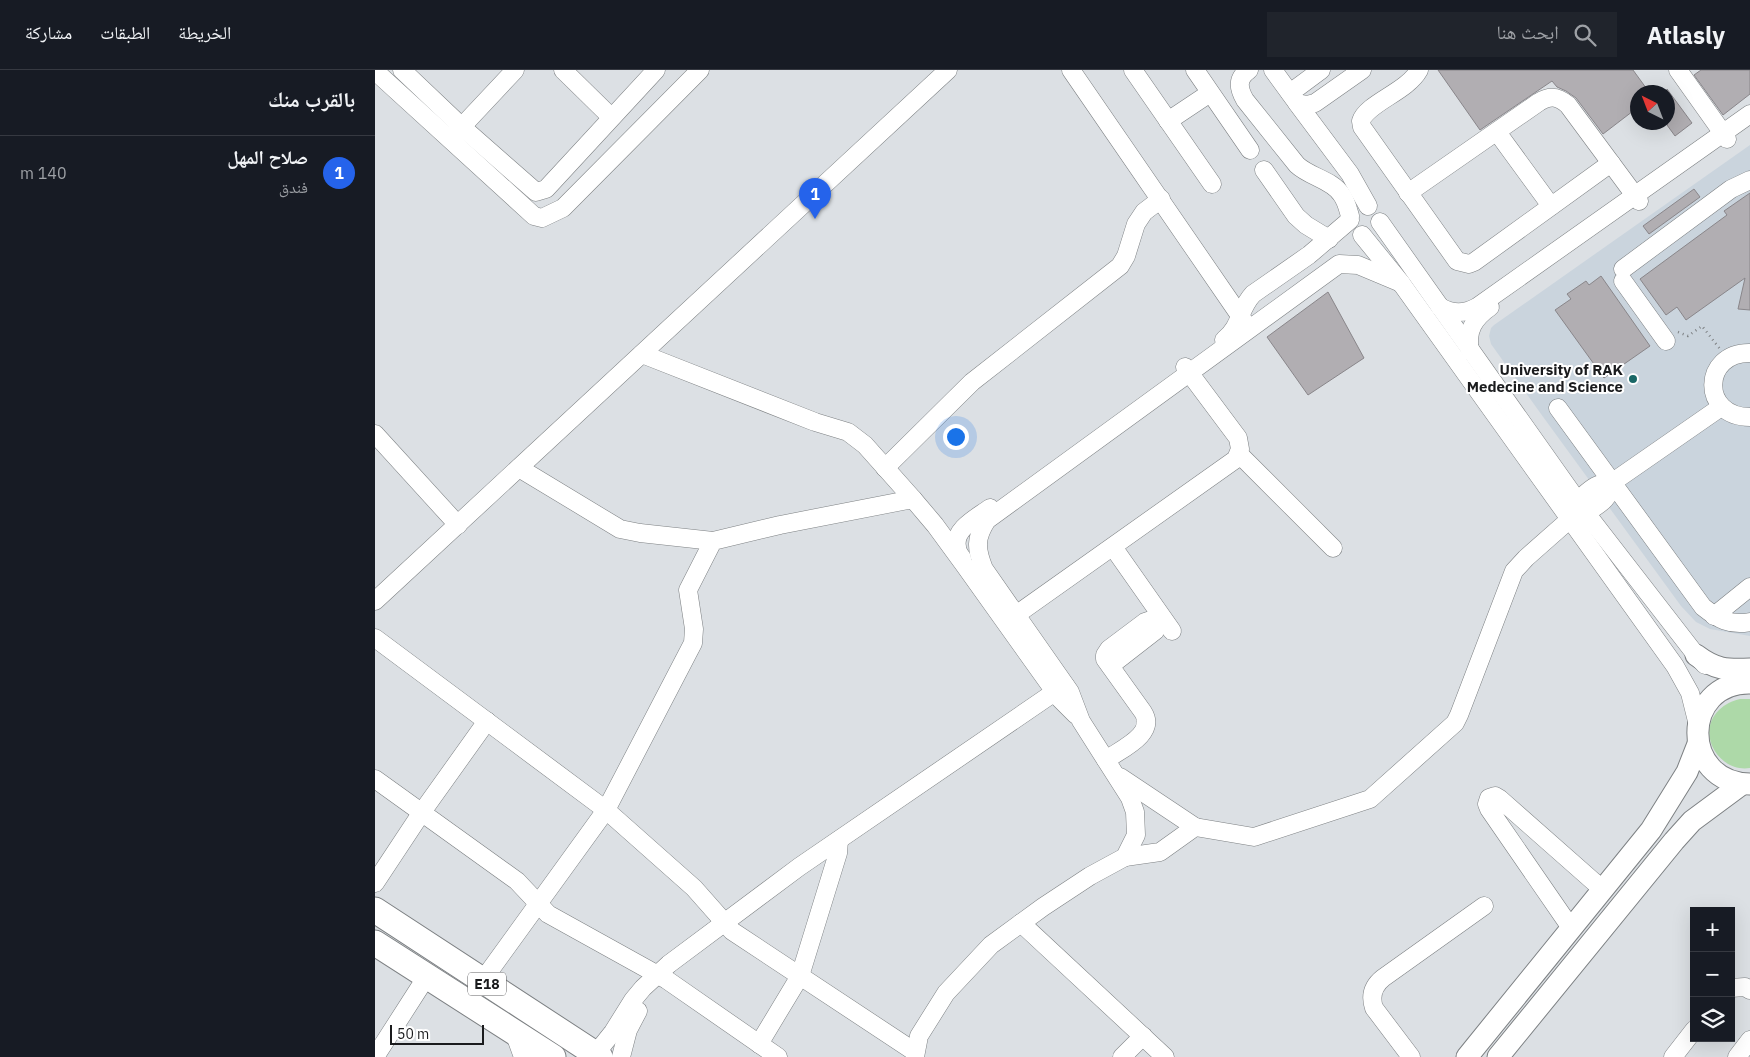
<!DOCTYPE html>
<html lang="ar">
<meta charset="utf-8">
<style>
body{margin:0;font-family:"IBM Plex Sans","Noto Naskh Arabic",sans-serif;background:#20242c;color:#f1f3f6;direction:rtl}
.controls{position:absolute;right:15px;bottom:15px;display:grid;overflow:hidden;border-radius:0px;box-shadow:0 5px 20px #0002}
.controls button{width:45px;height:45px;display:grid;place-items:center;padding:0;border:0;border-bottom:1px solid #363941;background:#171b24;color:#f1f3f6;font:25px sans-serif}
.compass{position:absolute;left:1255px;top:15px;width:45px;height:45px;border-radius:50%;background:#171b24;box-shadow:0 5px 20px #0002;rotate:318deg}
.scale{position:absolute;left:15px;bottom:12px;width:94px;box-sizing:border-box;padding-left:5px;border:2px solid #1a1b1d;border-top:0;font-size:14px;line-height:18px;white-space:nowrap;color:#1a1b1d;-webkit-text-stroke:4px #fff;paint-order:stroke}
.you{position:absolute;left:580px;top:366px;width:18px;height:18px;margin:-12px;border:4px solid #fff;border-radius:50%;background:#1a73e8;box-shadow:0 0 0 8px #1a73e833}
.badge{display:grid;place-items:center;width:32px;height:32px;border-radius:50%;background:#2563eb;color:#fff;font-size:16px;font-weight:700}
.pin{position:absolute;translate:-50% -41px;filter:drop-shadow(0 1px 2px #0008)}
.pin::after{content:'';position:absolute;top:26px;width:18px;height:15px;background:inherit;clip-path:polygon(0 0,100% 0,50% 100%)}
.list{margin:0;padding:0;list-style:none}
h2{display:flex;justify-content:space-between;align-items:center;height:65px;margin:0;padding:0 20px;font-size:21px}
h2 small{font-size:16px;font-weight:400;color:#9ea1a6}
.list li{display:grid;grid-template-columns:32px 1fr auto;gap:15px;align-items:center;box-sizing:border-box;height:75px;padding:0 20px;border-top:1px solid #363941}
.list b{display:block;font-size:19px;white-space:nowrap}
.list p{margin:0;font-size:16px;white-space:nowrap;color:#9ea1a6}
.list em{font-size:16px;font-style:normal;color:#9ea1a6}
.icon{flex:none;width:28px;height:28px;fill:none;stroke:currentColor;stroke-width:2;stroke-linecap:round;stroke-linejoin:round}
.map{position:relative;flex:none;width:1375px;height:987px;overflow:hidden;direction:ltr}
header{display:flex;align-items:center;gap:30px;box-sizing:border-box;height:70px;padding:0 25px;background:#171b24;border-bottom:1px solid #363941}
header strong{font-size:24px}
nav{display:flex;gap:28px;margin-inline-start:auto;font-size:18px}
.search{width:350px;height:45px;background:#20242c;display:flex;align-items:center;gap:12px;box-sizing:border-box;padding:0 18px;border-radius:0px;color:#9ea1a6;font-size:19px}
main{display:flex}
aside{flex:1;background:#171b24}
.map>svg:first-child{display:block}
.built{fill:#cad4dd}
.green{fill:#add9a8}
.building{fill:#b1aeb2;stroke:#89868a}
.lines{fill:none;stroke-linecap:round;stroke-linejoin:round}
.minor-casing{stroke:#7d8083;stroke-width:19}
.major-casing{stroke:#7d8083;stroke-width:23}
.highway-casing{stroke:#7d8083;stroke-width:27}
.path{stroke:#7d8083;stroke-width:2.5;stroke-dasharray:1 4;stroke-linecap:butt}
.minor{stroke:#fff;stroke-width:18}
.major{stroke:#fff;stroke-width:21}
.highway{stroke:#fff;stroke-width:25}
.poi-dot{fill:#196766;stroke:#fff;stroke-width:2}
.labels{text-anchor:middle;stroke-width:4;stroke-linejoin:round;paint-order:stroke}
.shield{fill:#fff;stroke:#5f5f61;stroke-width:1}
.shield-label{font-size:14px;font-weight:bold;fill:#1a1b1d}
.poi-label{font-size:15px;font-weight:bold;fill:#1a1b1d;stroke:#fff;text-anchor:end}
</style>
<header>
<strong>Atlasly</strong>
<div class="search"><svg class="icon" aria-label="search" viewBox="0 0 24 24"><circle cx="10" cy="10" r="6"/><path d="M15 15l6 6"/></svg>ابحث هنا</div>
<nav><a>الخريطة</a><a>الطبقات</a><a>مشاركة</a></nav>
</header>
<main>
<div class="map">
<svg width="1375" height="987" viewBox="0 0 1375 987">
<rect width="100%" height="100%" fill="#dce0e4"/>
<polygon class="built" points="1375,75 1375,566 1335,559 1321,552 1306,536 1166,344 1116,274 1114,266 1116,258 1119,255"/>
<path class="green" d="M1365,629H1375V698C1344,703 1320,663 1344,640C1350,634 1357,631 1365,629Z"/>
<g class="building">
<polygon points="1063,0 1258,0 1274,22 1262,22 1262,38 1228,64 1201,28 1191,21 1182,17 1177,11 1105,60"/>
<polygon points="1326,0 1375,0 1375,24 1348,45 1319,5"/>
<polygon points="1292,19 1317,53 1300,66 1292,55"/>
<polygon points="1319,119 1325,127 1274,164 1268,156"/>
<polygon points="1375,123 1375,240 1363,239 1370,208 1311,250 1302,237 1291,245 1265,209 1352,145 1349,141"/>
<polygon points="1226,206 1275,276 1229,308 1180,240 1196,229 1192,224 1211,211 1214,215"/>
<polygon points="953,222 989,288 933,325 892,267"/>
</g>
<g class="lines">
<g class="minor-casing">
<g id="minor">
<polyline points="27,0 87,57 161,122 171,119 281,0"/>
<polyline points="188,0 236,47"/>
<polyline points="696,0 870,253"/>
<polyline points="758,0 837,114"/>
<polyline points="820,0 875,80"/>
<path d="M874,0C862,8 863,18 870,30L922,95C935,107 957,110 966,124C971,130 973,139 975,146"/>
<polyline points="898,0 922,33 932,35 940,33 987,0"/>
<path d="M1044,0C1032,22 992,33 986,51L987,57L1082,191L1094,194L1099,192L1236,93"/>
<polyline points="1303,0 1352,69"/>
<polyline points="0,1 159,146 167,148 188,138 325,0"/>
<polyline points="915,23 946,0"/>
<polyline points="922,33 975,104 993,136"/>
<polyline points="793,51 835,23"/>
<polyline points="1122,62 1176,136"/>
<polyline points="79,65 140,0"/>
<polyline points="889,100 921,146 931,155 954,169"/>
<path d="M1033,123L1164,32C1175,25 1183,26 1193,35L1264,131"/>
<polyline points="1005,152 1211,443 1321,585 1330,595"/>
<polyline points="987,165 1026,213 1300,596 1315,623 1323,655"/>
<polyline points="1248,199 1356,119 1375,110"/>
<polyline points="1248,211 1291,271"/>
<path d="M1065,237C1078,244 1089,244 1102,237L1375,44"/>
<path d="M849,270C867,255 863,240 878,224L934,185L975,150"/>
<path d="M1095,281C1091,261 1099,248 1115,237"/>
<path d="M1375,283C1327,282 1325,347 1375,347"/>
<polyline points="267,284 440,352 473,362 490,375 538,429"/>
<path d="M1183,338L1328,537C1343,549 1355,556 1375,552"/>
<polyline points="0,364 83,455"/>
<polyline points="864,384 958,478"/>
<polyline points="144,398 245,459 265,463 338,471"/>
<polyline points="510,398 597,312 745,196 751,186 761,154 769,142 786,129"/>
<path d="M1202,431C1212,423 1221,411 1235,414L1346,337"/>
<path d="M1211,443C1221,436 1237,429 1235,414"/>
<polyline points="738,477 797,561"/>
<path d="M587,488C585,485 582,481 582,477C578,459 603,447 615,438"/>
<polyline points="0,531 573,0"/>
<polyline points="1339,546 1375,517"/>
<polyline points="631,552 861,389 865,379 863,368 810,297"/>
<polyline points="0,568 231,740 319,818 357,861 540,982"/>
<path d="M731,690C746,679 782,664 768,642L735,596L730,589V585L734,579L770,552L776,550L780,553V561L735,596"/>
<polyline points="745,707 820,757"/>
<polyline points="0,709 142,811 173,844 292,910 403,987"/>
<polyline points="750,787 785,782 820,757 879,767 995,729 1080,653 1084,645 1139,501 1151,488 1194,450"/>
<polyline points="0,813 47,742 112,651"/>
<polyline points="646,853 790,987"/>
<polyline points="1196,858 1114,739 1112,734 1114,728 1120,726 1125,729 1227,819"/>
<polyline points="113,903 231,740 318,573 319,559 313,520 338,471 405,455 538,429 560,455 590,496 685,629 701,645"/>
<polyline points="1356,918 1370,917 1375,920"/>
<polyline points="139,962 148,987"/>
<polyline points="384,974 425,906 463,783 464,770"/>
<polyline points="226,977 238,962 258,930 268,918 294,894 424,797 690,615"/>
<polyline points="0,987 52,906"/>
<polyline points="246,987 253,960 263,941"/>
<path d="M540,987L544,966L571,923L616,875L668,837L715,806L750,787L761,765L760,742L755,728L706,651L695,622L609,499C601,479 600,468 612,450L964,194L983,195L1026,213"/>
<polyline points="747,987 768,966"/>
<path d="M1036,987L999,938C995,926 998,916 1008,908L1109,836"/>
<polyline points="1298,987 1319,960"/>
<polyline points="1362,987 1375,970"/>
</g>
</g>
<g class="major-casing">
<g id="major">
<path d="M1321,585C1341,600 1351,600 1375,599"/>
<path d="M1375,613C1306,612 1305,713 1375,714"/>
<polyline points="1092,987 1276,760 1312,702 1323,674"/>
<polyline points="1123,987 1299,771 1317,751 1367,714"/>
</g>
</g>
<g class="highway-casing">
<g id="highway">
<polyline points="0,840 225,987"/>
<polyline points="0,873 178,987"/>
</g>
</g>
<polyline class="path" points="1303,262 1313,266 1327,256 1345,279"/>
<use href="#minor" class="minor"/>
<use href="#major" class="major"/>
<use href="#highway" class="highway"/>
</g>
<circle class="poi-dot" cx="1258" cy="309" r="5"/>
<g class="labels">
<rect class="shield" x="93" y="902.5" width="38" height="23" rx="4"/>
<g class="shield-label">
<text x="112" y="919">E18</text>
</g>
<g class="poi-label">
<text x="1248" y="305">University of RAK<tspan x="1248" dy="17">Medecine and Science</tspan></text>
</g>
</g>
</svg>
<div class="controls">
<button>+</button>
<button>−</button>
<button><svg class="icon" aria-label="layers" viewBox="0 0 24 24"><path d="M12 4l9 5-9 5-9-5zM3 14l9 5 9-5"/></svg></button>
</div>
<svg class="compass" viewBox="-18 -18 36 36"><path d="M0-13l5 13h-10z" fill="#e53935"/><path d="M0 13l5-13h-10z" fill="#9ea1a6"/></svg>
<div class="scale">50 m</div>
<div class="you"></div>
<div class="pin badge" style="left:440px;top:149px">1</div>
</div>
<aside>
<h2>بالقرب منك<small></small></h2>
<ul class="list">
<li><span class="badge">1</span><div><b>صلاح المهل</b><p>فندق</p></div><em>140 m</em></li>
</ul>
</aside>
</main>
